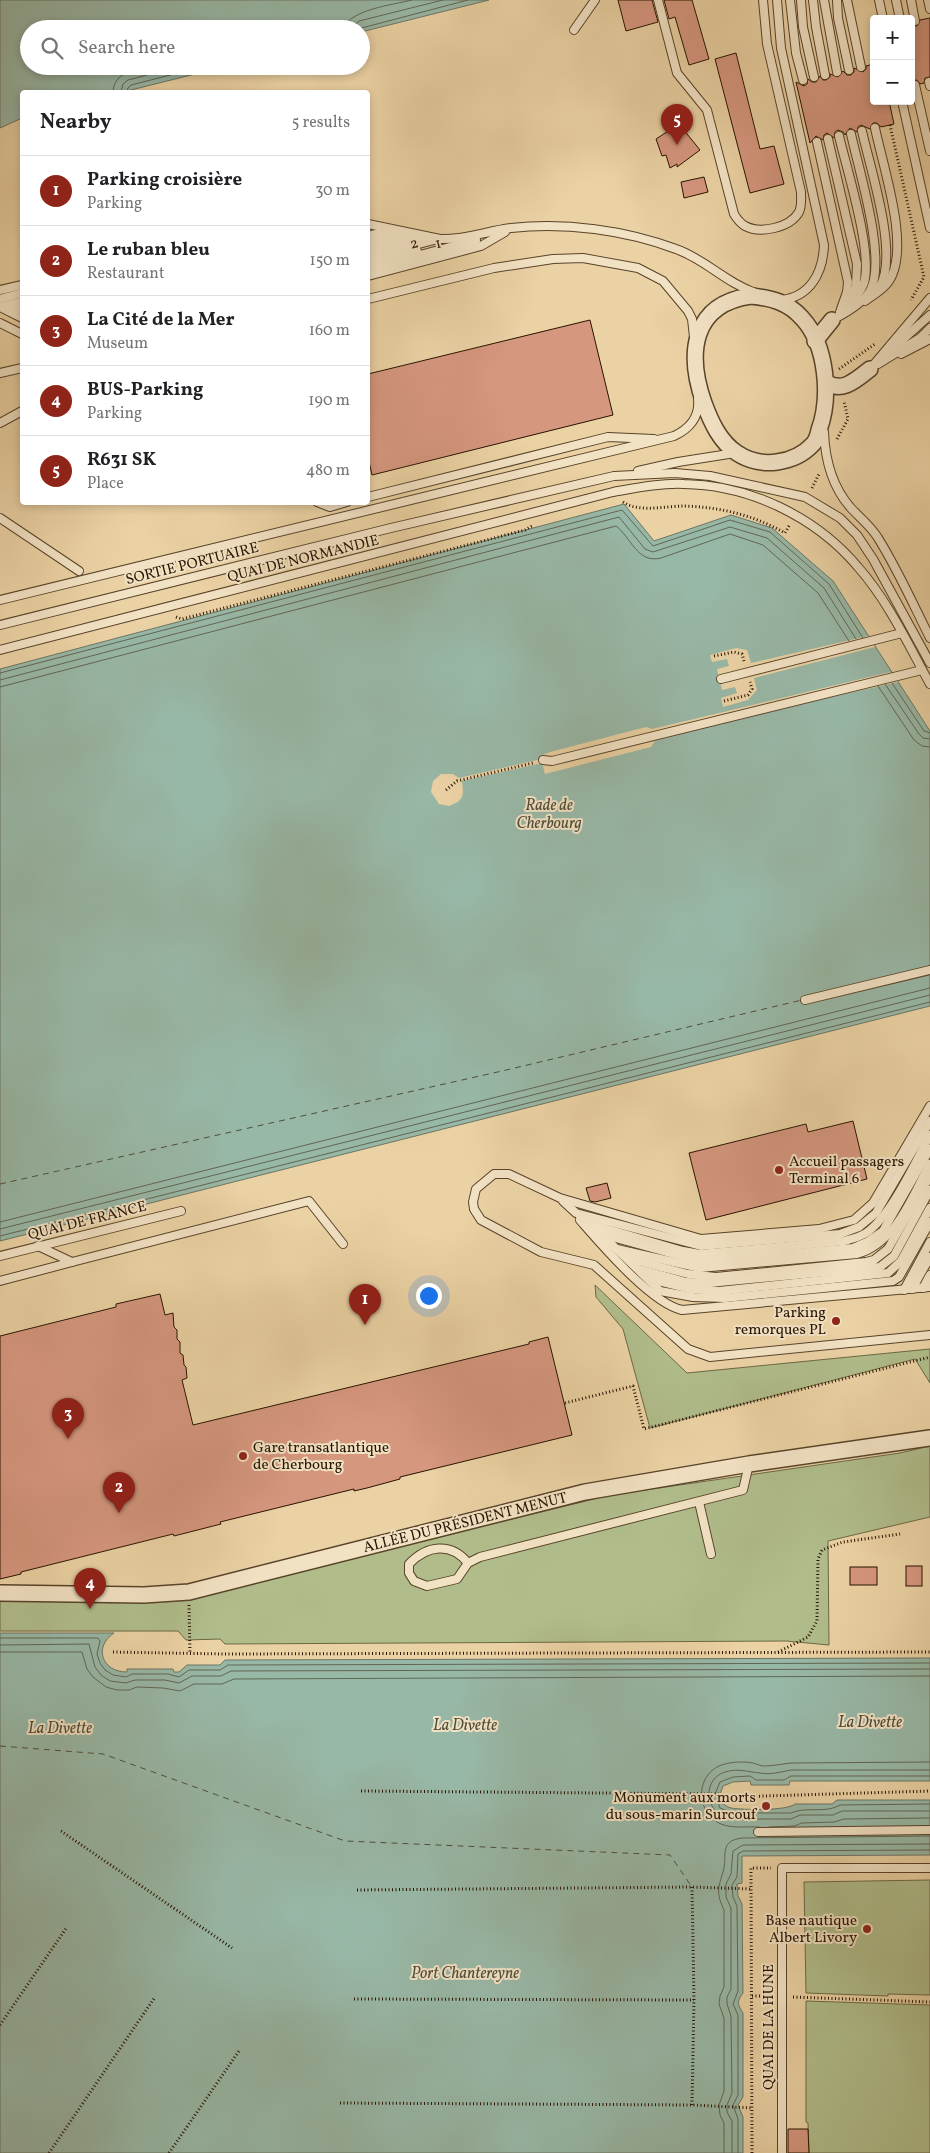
<!DOCTYPE html>
<meta charset="utf-8">
<style>
body{margin:0;font-family:Vollkorn,serif;background:#f2f2f2;color:#202124}
.controls{position:absolute;right:15px;top:15px;display:grid;overflow:hidden;border-radius:5px;box-shadow:0 2px 8px #0003}
.controls button{width:45px;height:45px;display:grid;place-items:center;padding:0;border:0;border-bottom:1px solid #e0e0e0;background:#fff;color:#202124;font:25px sans-serif}
.you{position:absolute;left:428px;top:1295px;width:18px;height:18px;margin:-12px;border:4px solid #fff;border-radius:50%;background:#1a73e8;box-shadow:0 0 0 8px #1a73e833}
.badge{display:grid;place-items:center;width:32px;height:32px;border-radius:50%;background:#8f2418;color:#fff;font-size:16px;font-weight:700}
.pin{position:absolute;translate:-50% -41px;filter:drop-shadow(0 1px 2px #0008)}
.pin::after{content:'';position:absolute;top:26px;width:18px;height:15px;background:inherit;clip-path:polygon(0 0,100% 0,50% 100%)}
.list{margin:0;padding:0;list-style:none}
h2{display:flex;justify-content:space-between;align-items:center;height:65px;margin:0;padding:0 20px;font-size:21px}
h2 small{font-size:16px;font-weight:400;color:#757577}
.list li{display:grid;grid-template-columns:32px 1fr auto;gap:15px;align-items:center;box-sizing:border-box;height:70px;padding:0 20px;border-top:1px solid #e0e0e0}
.list b{display:block;font-size:19px;white-space:nowrap}
.list p{margin:0;font-size:16px;white-space:nowrap;color:#757577}
.list em{font-size:16px;font-style:normal;color:#757577}
.icon{flex:none;width:28px;height:28px;fill:none;stroke:currentColor;stroke-width:2;stroke-linecap:round;stroke-linejoin:round}
.map{position:relative;flex:none;width:930px;height:2153px;overflow:hidden}
.search{position:absolute;background:#fff;box-shadow:0 2px 8px #0003;left:20px;top:20px;width:350px;height:55px;display:flex;align-items:center;gap:12px;box-sizing:border-box;padding:0 18px;border-radius:28px;color:#757577;font-size:19px}
.panel{position:absolute;background:#fff;box-shadow:0 2px 8px #0003;left:20px;top:90px;width:350px;height:415px;border-radius:5px}
.map>svg:first-child{display:block}
.green{fill:#b0bd8b;stroke:#6c6846}
.water{fill:#98b8a7;stroke:#6b7664}
.pier{fill:#ebd2a4}
.lines{fill:none;stroke-linecap:round;stroke-linejoin:round}
.shore{stroke:#606654;stroke-width:1}
.ferry{stroke:#4f4d3a;stroke-width:1;stroke-dasharray:6 5;stroke-linecap:butt}
.building{fill:#d6977f;stroke:#271300}
.lane-casing{stroke:#584329;stroke-width:10}
.street-casing{stroke:#584329;stroke-width:18}
.path{stroke:#271300;stroke-width:3;stroke-dasharray:1 2.5;stroke-linecap:butt}
.lane{stroke:#f2e2c4;stroke-width:8}
.street{stroke:#f2e2c4;stroke-width:15}
.poi-dot{fill:#8f2418;stroke:#f2e2c4;stroke-width:2}
.labels{text-anchor:middle;stroke-width:4;stroke-linejoin:round;paint-order:stroke}
.street-label{font-size:15px;fill:#271300;stroke:#f2e2c4}
.poi-label{font-size:15px;fill:#271300;stroke:#f2e2c4;text-anchor:end}
.water-label{font-size:16px;font-style:italic;fill:#4f4d3a;stroke:#f2e2c4}
</style>
<div class="map">
<svg width="930" height="2153" viewBox="0 0 930 2153">
<rect width="100%" height="100%" fill="#ebd2a4"/>
<filter id="stains"><feTurbulence type="fractalNoise" baseFrequency=".004" numOctaves="4"/><feColorMatrix values="0 0 0 0 .2 0 0 0 0 .09 0 0 0 0 .02 0 0 0 .5 -.17"/></filter>
<radialGradient id="worn" r=".72"><stop offset=".6" stop-color="#630" stop-opacity="0"/><stop offset="1" stop-color="#630" stop-opacity=".3"/></radialGradient>
<g class="green">
<polygon points="595,1285 687,1373 930,1349 930,1383 915,1359 650,1428 623,1329 596,1297"/>
<polygon points="930,1446 930,1517 828,1541 829,1645 786,1641 225,1644 220,1639 186,1640 178,1631 0,1631 0,1597 176,1600 611,1495 900,1453"/>
<polygon points="930,1880 930,1995 888,1994 888,1996 806,1993 804,1882"/>
<polygon points="806,2001 930,2005 930,2153 809,2153 808,2123 806,2122"/>
</g>
<g class="water">
<polygon points="0,0 489,0 361,32 361,29 29,29 29,66 227,66 123,92 22,92 22,118 0,128"/>
<polygon points="624,504 654,541 731,515 772,528 833,581 930,731 930,1006 0,1241 0,669"/>
<path d="M0,1633H114C93,1647 102,1672 127,1672V1669H173L174,1672H179L187,1665H220L225,1660L930,1658V1781H790L789,1785H751L750,1781L733,1782L723,1786L720,1794L721,1801C724,1805 727,1807 731,1808C743,1810 787,1811 795,1804H832L837,1800H930V1855L742,1856V1883L737,1884L738,1896L742,1904L743,1993C737,2001 737,2004 743,2013V2097L738,2105L743,2117V2153H0Z"/>
</g>
<g class="pier">
<polygon points="868,636 875,647 754,678 757,690 748,700 723,707 721,698 737,693 735,687 722,690 717,669 729,666 727,659 712,662 710,655 736,648 747,650 751,663"/>
<polygon points="890,672 898,682 822,699 655,741 651,747 545,774 542,763 462,781 463,792 462,797 458,802 449,806 439,804 431,792 433,781 441,774 453,774 459,778 541,759 540,756 550,752 646,727 652,729"/>
</g>
<g class="lines">
<g class="shore">
<path d="M343,29C350,9 393,5 412,0"/>
<polyline points="351,29 359,21 443,0"/>
<polyline points="358,29 468,0"/>
<path d="M113,92C114,72 134,70 150,66"/>
<polyline points="121,92 123,84 128,80 181,66"/>
<polyline points="127,92 128,88 131,85 206,66"/>
<polyline points="0,673 622,510 653,546 730,520 770,532 829,584 863,638"/>
<polyline points="0,680 619,517 645,549 653,552 730,527 767,538 824,588 856,639"/>
<polyline points="892,683 924,731 930,733"/>
<polyline points="885,684 919,734 923,738 930,739"/>
<polyline points="878,686 914,740 922,746 930,747"/>
<path d="M0,687L616,526C631,537 637,564 661,558L730,534L763,545L818,593L849,641"/>
<polyline points="0,1222 930,988"/>
<polyline points="0,1229 930,995"/>
<polyline points="0,1236 930,1002"/>
<polyline points="0,1638 98,1638 100,1641 97,1654 100,1663 105,1670 113,1675 126,1677 132,1674 168,1674 179,1677 189,1670 220,1670 228,1665 930,1663"/>
<polyline points="0,1645 89,1644 95,1667 101,1675 110,1681 126,1683 135,1680 165,1680 179,1683 192,1676 221,1676 231,1671 930,1669"/>
<polyline points="0,1652 82,1652 87,1669 93,1677 106,1687 117,1690 129,1690 137,1687 163,1688 180,1691 194,1684 222,1684 234,1679 930,1676"/>
<path d="M930,1770H791C780,1772 771,1775 760,1773C748,1772 738,1768 725,1772C700,1780 706,1816 731,1819H791L800,1815H833L842,1811H930"/>
<path d="M930,1776H791L784,1780H756L750,1776L733,1777L720,1782L715,1794L720,1808L732,1813H791C806,1806 825,1814 840,1805L930,1804"/>
<path d="M759,1827C747,1826 733,1829 721,1824C697,1814 694,1778 719,1766C728,1762 743,1761 753,1763C757,1764 760,1766 764,1766C774,1766 781,1764 791,1763L930,1762"/>
<polyline points="769,1827 794,1826 802,1823 834,1822 844,1819 930,1818"/>
<path d="M724,2153V2123L720,2115L719,2105L724,2091V2018L719,2004L720,1996L724,1987V1910C716,1893 718,1888 723,1872C728,1856 718,1841 742,1838L930,1836"/>
<polyline points="732,2153 732,2121 727,2112 727,2105 732,2093 731,2016 727,2004 727,1997 731,1989 731,1908 726,1897 726,1884 731,1874 733,1851 743,1845 930,1844"/>
<polyline points="738,2153 738,2119 733,2105 738,2095 738,2015 733,2004 738,1991 737,1906 733,1897 732,1885 737,1877 738,1854 743,1851 930,1850"/>
</g>
<g class="ferry">
<polyline points="0,1184 502,1071 802,1000"/>
<polyline points="0,1746 103,1754 345,1841 670,1855 692,1887"/>
</g>
</g>
<g class="building">
<polygon points="618,0 652,0 658,22 626,31"/>
<polygon points="664,0 692,0 709,59 689,65 675,17 669,19"/>
<polygon points="930,18 930,77 925,78 924,83 920,84 917,80 911,81 911,25 917,26 920,20"/>
<polygon points="736,53 760,149 774,146 784,184 750,193 715,59"/>
<polygon points="874,64 874,101 889,101 894,124 881,127 877,123 873,123 870,129 861,125 858,127 857,132 850,128 845,135 843,132 838,130 835,132 834,138 827,133 824,135 823,140 816,136 810,143 796,82 804,86 807,84 808,79 812,82 816,82 820,76 823,80 826,80 830,77 830,74 838,77 843,71 847,75 851,75 854,72 854,68 863,72 866,69 866,66"/>
<polygon points="679,124 700,150 677,167 677,164 670,168 666,155 662,156 656,139"/>
<polygon points="704,177 708,192 684,198 681,182"/>
<polygon points="590,320 613,415 372,475 368,457 368,374"/>
<polygon points="853,1121 867,1179 706,1220 689,1153 806,1124 808,1132"/>
<polygon points="607,1183 611,1198 595,1202 590,1201 586,1188"/>
<polygon points="160,1294 165,1315 173,1313 174,1327 177,1330 177,1339 180,1342 180,1353 183,1355 184,1365 186,1367 187,1378 182,1380 193,1425 529,1344 529,1342 548,1337 572,1435 400,1477 400,1479 367,1488 354,1491 354,1489 220,1522 221,1524 174,1536 173,1534 21,1572 21,1574 0,1579 0,1336 116,1307 116,1304"/>
<rect x="906" y="1566" width="16" height="20"/>
<rect x="850" y="1567" width="27" height="18"/>
<polygon points="788,2129 808,2129 809,2153 788,2153"/>
</g>
<g class="lines">
<g class="lane-casing">
<g id="lane">
<path d="M658,0L677,73L707,110L734,214C737,219 740,223 745,226C760,234 790,228 799,212C802,206 801,198 801,192L767,44L763,0"/>
<path d="M777,0L781,48L824,245C823,273 810,297 781,300"/>
<polyline points="790,0 796,53 803,80"/>
<polyline points="801,0 803,27 814,77"/>
<polyline points="813,0 816,27 825,75"/>
<polyline points="824,0 837,72"/>
<polyline points="837,0 838,18 849,70"/>
<polyline points="847,0 861,67"/>
<polyline points="879,0 883,19"/>
<polyline points="896,0 900,19"/>
<polyline points="911,0 915,21"/>
<polyline points="928,0 930,9"/>
<polyline points="574,30 595,0"/>
<polyline points="929,82 930,86"/>
<polyline points="915,85 930,151"/>
<polyline points="902,101 930,228"/>
<path d="M862,131C870,168 900,257 879,288"/>
<path d="M839,136C847,170 873,252 864,283C860,295 849,303 840,312"/>
<polyline points="828,139 857,264 856,286 851,298"/>
<polyline points="817,142 848,282 847,292 841,309"/>
<path d="M368,224L440,239C465,240 487,231 511,228C565,222 625,230 676,249C705,259 726,283 756,293"/>
<polyline points="368,236 392,230"/>
<polyline points="368,243 407,233"/>
<polyline points="368,250 420,237"/>
<polyline points="368,257 438,239"/>
<polyline points="368,263 417,251"/>
<polyline points="368,269 476,240"/>
<polyline points="368,276 481,246 505,232"/>
<polyline points="0,290 22,285"/>
<polyline points="0,299 22,293"/>
<polyline points="368,299 494,268 553,259 583,258 638,268 663,281 688,311 692,319 694,337"/>
<path d="M865,301C873,295 883,290 889,281C911,248 883,167 875,128"/>
<polyline points="0,307 22,318"/>
<polyline points="0,307 22,301"/>
<polyline points="9,311 22,308"/>
<path d="M832,320C846,313 864,303 871,289C886,256 859,171 851,134"/>
<polyline points="0,323 22,334"/>
<polyline points="890,351 930,315"/>
<polyline points="901,354 930,339"/>
<polyline points="878,364 920,338 930,328"/>
<polyline points="870,369 930,298"/>
<polyline points="0,373 22,368"/>
<polyline points="0,423 22,411"/>
<path d="M824,432C825,459 832,486 850,507C859,517 871,526 878,538C898,570 913,604 930,638"/>
<polyline points="638,471 678,462 735,453"/>
<polyline points="368,497 608,437 654,439"/>
<polyline points="317,502 330,507 347,502"/>
<polyline points="0,518 79,571"/>
<path d="M0,600L674,436C689,429 700,417 698,399"/>
<polyline points="0,625 391,528 614,476 675,473 710,476 805,497 840,518 857,535 873,559 930,663"/>
<path d="M0,650L613,492C636,488 660,483 684,484C750,485 816,517 858,567C888,601 908,644 930,684"/>
<polyline points="721,679 902,633"/>
<polyline points="543,760 552,761 922,670"/>
<polyline points="805,1000 930,970"/>
<polyline points="930,1106 873,1203 854,1220 819,1229 701,1239 560,1198 509,1174 494,1174 476,1189 473,1202 474,1209 481,1220 541,1252 594,1265 688,1349 710,1357 930,1335"/>
<polyline points="563,1201 576,1213 701,1246 840,1234 859,1227 876,1213 930,1121"/>
<path d="M580,1216L590,1224L683,1251L700,1254L844,1241C852,1239 860,1237 866,1233C891,1216 915,1163 930,1135"/>
<path d="M580,1220C602,1245 651,1303 682,1310L930,1287"/>
<polyline points="592,1226 601,1234 699,1261 853,1248 867,1242 883,1231 930,1149"/>
<polyline points="603,1236 660,1291 693,1297 725,1298 893,1281 899,1277 930,1222"/>
<polyline points="38,1246 72,1262 309,1201 343,1244"/>
<path d="M617,1249L700,1268L857,1254C896,1243 912,1197 930,1164"/>
<polyline points="0,1256 181,1211"/>
<polyline points="627,1258 688,1274 716,1277 866,1262 874,1260 888,1249 930,1176"/>
<polyline points="639,1269 686,1282 709,1283 880,1267 894,1256 930,1190"/>
<polyline points="650,1279 691,1289 719,1291 888,1273 901,1261 930,1208"/>
<polyline points="0,1281 72,1262"/>
<polyline points="923,1288 930,1275"/>
<polyline points="912,1289 930,1257"/>
<polyline points="904,1290 930,1242"/>
<polyline points="699,1502 711,1554"/>
<path d="M468,1563C451,1542 427,1545 409,1564V1573L414,1581L427,1586L457,1579L468,1563L480,1557L743,1490L749,1464"/>
<polyline points="758,1832 930,1830"/>
<polyline points="782,2153 782,1868 930,1868"/>
</g>
</g>
<g class="street-casing">
<g id="street">
<path d="M751,296C771,298 788,302 802,318C827,345 831,397 819,430C818,435 817,440 813,444C803,455 792,460 777,462C764,464 749,461 737,453C720,442 711,422 704,403C687,355 691,304 751,296Z"/>
<polyline points="815,341 832,320"/>
<path d="M826,382C842,394 857,379 870,369"/>
<polyline points="0,1593 144,1595 189,1592 585,1492 749,1464 930,1438"/>
</g>
</g>
<g class="path">
<polyline points="890,125 924,277 911,300"/>
<polyline points="839,369 875,344"/>
<polyline points="837,439 848,419 844,401"/>
<polyline points="812,488 819,474"/>
<path d="M623,502C639,513 665,506 684,506C720,507 753,515 785,533L790,524"/>
<polyline points="176,617 182,619 525,530 532,526"/>
<polyline points="714,656 734,652 742,654 744,661"/>
<polyline points="724,701 748,695 752,689 750,682"/>
<polyline points="446,790 457,781 533,763"/>
<polyline points="565,1403 633,1386 644,1429 930,1357"/>
<polyline points="189,1605 190,1654"/>
<polyline points="113,1652 224,1654 930,1652"/>
<polyline points="778,1652 808,1637 817,1621 818,1559 822,1550 843,1542 900,1534"/>
<polyline points="361,1791 720,1794"/>
<polyline points="731,1797 930,1791"/>
<polyline points="61,1831 232,1948"/>
<polyline points="692,1887 694,2000 692,2105"/>
<polyline points="357,1890 692,1887 751,1889"/>
<polyline points="752,1996 771,1996"/>
<polyline points="793,1997 930,2002"/>
<polyline points="354,1999 694,2000"/>
<polyline points="0,2025 67,1927"/>
<polyline points="340,2103 692,2105 752,2108"/>
<polyline points="49,2153 155,1997"/>
<polyline points="169,2153 239,2051"/>
<polyline points="752,2153 751,1868 771,1868"/>
</g>
<use href="#lane" class="lane"/>
<use href="#street" class="street"/>
</g>
<g class="poi-dot">
<circle cx="779" cy="1170" r="5"/>
<circle cx="836" cy="1321" r="5"/>
<circle cx="243" cy="1456" r="5"/>
<circle cx="766" cy="1806" r="5"/>
<circle cx="867" cy="1929" r="5"/>
</g>
<g class="labels">
<g class="street-label">
<text transform="translate(414 243) rotate(-14)" y="5">2</text>
<text transform="translate(438 243) rotate(-15)" y="5">1</text>
<text transform="translate(303 558) rotate(-14)" y="5">QUAI DE NORMANDIE</text>
<text transform="translate(192 563) rotate(-14)" y="5">SORTIE PORTUAIRE</text>
<text transform="translate(87 1220) rotate(-14)" y="5">QUAI DE FRANCE</text>
<text transform="translate(465 1522) rotate(-14)" y="5">ALLÉE DU PRÉSIDENT MENUT</text>
<text transform="translate(768 2027) rotate(-90)" y="5">QUAI DE LA HUNE</text>
</g>
<g class="poi-label">
<text x="789" y="1166" text-anchor="start">Accueil passagers<tspan x="789" dy="17">Terminal 6</tspan></text>
<text x="826" y="1317">Parking<tspan x="826" dy="17">remorques PL</tspan></text>
<text x="253" y="1452" text-anchor="start">Gare transatlantique<tspan x="253" dy="17">de Cherbourg</tspan></text>
<text x="756" y="1802">Monument aux morts<tspan x="756" dy="17">du sous-marin Surcouf</tspan></text>
<text x="857" y="1925">Base nautique<tspan x="857" dy="17">Albert Livory</tspan></text>
</g>
<g class="water-label">
<text x="549" y="810">Rade de<tspan x="549" dy="18">Cherbourg</tspan></text>
<text x="870" y="1727">La Divette</text>
<text x="465" y="1730">La Divette</text>
<text x="60" y="1733">La Divette</text>
<text x="465" y="1978">Port Chantereyne</text>
</g>
</g>
<rect width="100%" height="100%" filter="url(#stains)"/>
<rect width="100%" height="100%" fill="url(#worn)"/>
</svg>
<div class="controls">
<button>+</button>
<button>−</button>
</div>
<div class="you"></div>
<div class="pin badge" style="left:365px;top:1325px">1</div>
<div class="pin badge" style="left:119px;top:1513px">2</div>
<div class="pin badge" style="left:68px;top:1439px">3</div>
<div class="pin badge" style="left:90px;top:1609px">4</div>
<div class="pin badge" style="left:677px;top:145px">5</div>
<div class="search"><svg class="icon" aria-label="search" viewBox="0 0 24 24"><circle cx="10" cy="10" r="6"/><path d="M15 15l6 6"/></svg>Search here</div>
<section class="panel">
<h2>Nearby<small>5 results</small></h2>
<ul class="list">
<li><span class="badge">1</span><div><b>Parking croisière</b><p>Parking</p></div><em>30 m</em></li>
<li><span class="badge">2</span><div><b>Le ruban bleu</b><p>Restaurant</p></div><em>150 m</em></li>
<li><span class="badge">3</span><div><b>La Cité de la Mer</b><p>Museum</p></div><em>160 m</em></li>
<li><span class="badge">4</span><div><b>BUS-Parking</b><p>Parking</p></div><em>190 m</em></li>
<li><span class="badge">5</span><div><b>R631 SK</b><p>Place</p></div><em>480 m</em></li>
</ul>
</section>
</div>
